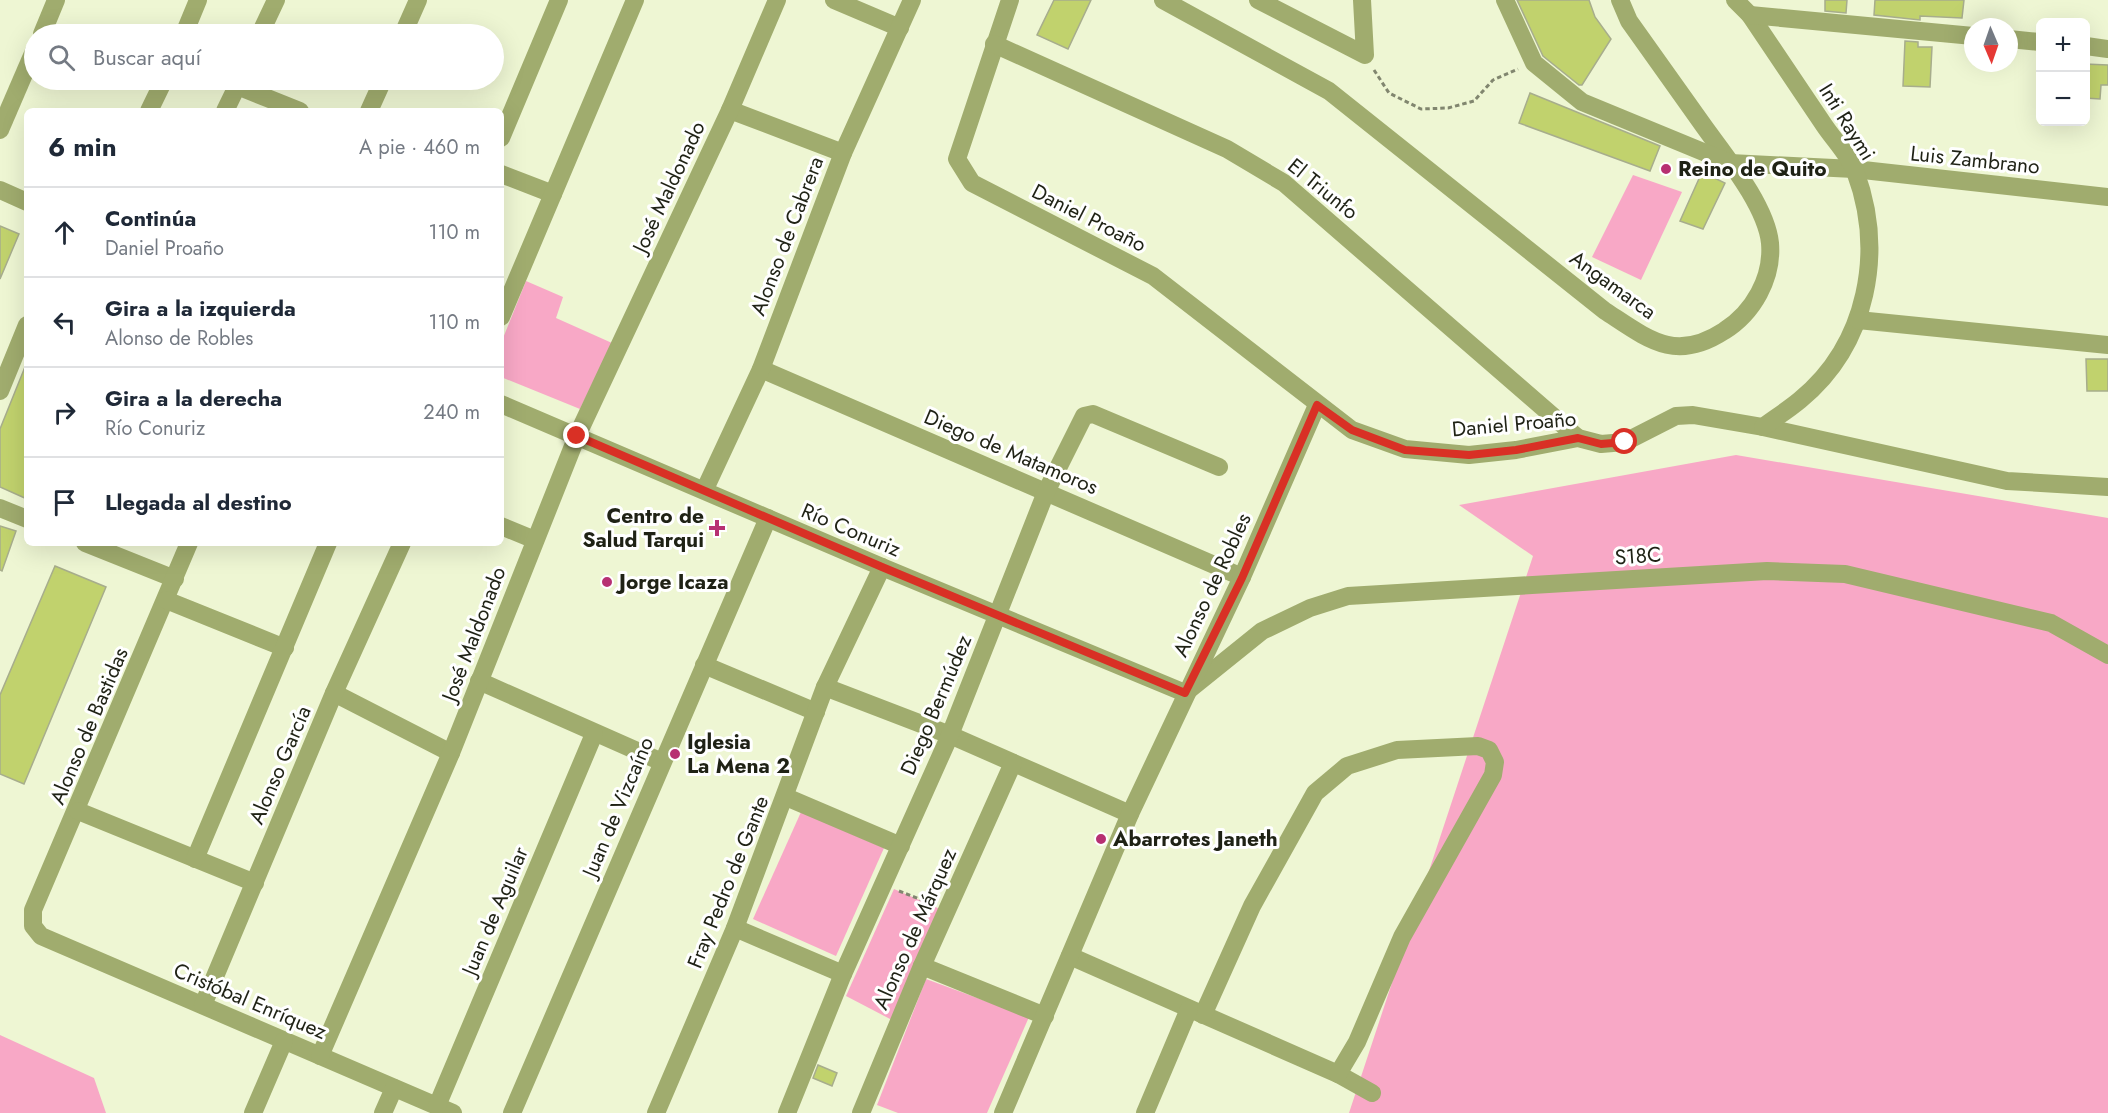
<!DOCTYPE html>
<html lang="es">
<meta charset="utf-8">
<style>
body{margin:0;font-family:Jost,sans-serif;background:#f2f2f3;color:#1f2937}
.controls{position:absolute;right:18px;top:18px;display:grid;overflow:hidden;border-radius:9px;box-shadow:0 6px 24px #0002}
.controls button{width:54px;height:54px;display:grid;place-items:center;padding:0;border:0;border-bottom:2px solid #e0e1e3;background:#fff;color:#1f2937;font:30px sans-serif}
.compass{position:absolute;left:1964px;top:18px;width:54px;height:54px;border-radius:50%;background:#fff;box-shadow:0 6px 24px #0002;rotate:178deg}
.stop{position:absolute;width:18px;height:18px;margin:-14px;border:4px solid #d93025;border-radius:50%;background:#fff}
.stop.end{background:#d93025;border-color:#fff;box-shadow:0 2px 6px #0008}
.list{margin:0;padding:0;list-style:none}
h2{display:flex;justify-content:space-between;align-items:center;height:78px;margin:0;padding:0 24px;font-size:26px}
h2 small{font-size:20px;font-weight:400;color:#747a83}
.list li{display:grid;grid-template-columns:39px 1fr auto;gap:18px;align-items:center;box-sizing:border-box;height:90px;padding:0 24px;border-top:2px solid #e0e1e3}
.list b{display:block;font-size:22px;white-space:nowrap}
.list p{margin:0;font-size:20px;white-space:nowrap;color:#747a83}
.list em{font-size:20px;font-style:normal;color:#747a83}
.icon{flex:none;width:33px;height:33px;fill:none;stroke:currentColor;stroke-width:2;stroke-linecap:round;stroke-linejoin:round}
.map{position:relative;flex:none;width:2108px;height:1113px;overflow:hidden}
.search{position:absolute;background:#fff;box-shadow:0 6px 24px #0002;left:24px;top:24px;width:480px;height:66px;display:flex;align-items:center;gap:15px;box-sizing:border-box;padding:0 21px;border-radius:33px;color:#747a83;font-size:22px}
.panel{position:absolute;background:#fff;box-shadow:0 6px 24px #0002;left:24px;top:108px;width:480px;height:438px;border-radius:9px}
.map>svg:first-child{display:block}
.green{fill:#f8a8c6}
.building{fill:#c1d26d;stroke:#a7ad8c;stroke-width:1.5}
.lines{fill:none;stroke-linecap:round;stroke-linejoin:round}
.path{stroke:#81866f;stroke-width:3;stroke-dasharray:4.5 3;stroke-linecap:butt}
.minor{stroke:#a0ac6e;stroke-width:18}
.route{stroke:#d93025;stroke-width:8}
.poi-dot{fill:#b73072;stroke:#fff;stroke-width:2}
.labels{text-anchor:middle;stroke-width:6;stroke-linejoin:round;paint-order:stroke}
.street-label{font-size:21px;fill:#1f2215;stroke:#fff}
.poi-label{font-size:21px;font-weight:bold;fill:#1f2215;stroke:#fff;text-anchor:start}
</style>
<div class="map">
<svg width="2108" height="1113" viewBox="0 0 2108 1113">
<rect width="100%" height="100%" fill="#eef6d3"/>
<g class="green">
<polygon points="1633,175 1682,192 1641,280 1592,257"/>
<polygon points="526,281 563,297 556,318 612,343 580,409 501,377 501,343"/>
<polygon points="1736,455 2108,518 2108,1113 1349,1113 1533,556 1459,505"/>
<polygon points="801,812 884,848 836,956 753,919"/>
<polygon points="894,889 940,909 892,1020 846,996"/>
<polygon points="926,979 1029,1017 987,1113 898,1113 877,1105"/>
<polygon points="0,1035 94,1078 106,1113 0,1113"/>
</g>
<g class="building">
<polygon points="1054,0 1091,0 1068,49 1037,35"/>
<polygon points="1517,0 1589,0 1595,17 1611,39 1582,85 1579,85 1543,56"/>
<polygon points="1825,0 1847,0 1846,13 1825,11"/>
<polygon points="1875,0 1964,0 1962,18 1920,16 1920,20 1874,15"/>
<polygon points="1905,41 1918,42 1918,47 1932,47 1930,87 1903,86"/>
<polygon points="2085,64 2108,65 2108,85 2101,85 2100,99 2085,98"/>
<polygon points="1530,93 1660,146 1650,171 1519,123"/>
<polygon points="1702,172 1725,183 1703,229 1680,221"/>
<polygon points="0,226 19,234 0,279"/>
<polygon points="2086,359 2108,359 2108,391 2087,391"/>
<polygon points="27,362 27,499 0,487 0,429"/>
<polygon points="0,526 16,531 2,571 0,570"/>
<polygon points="55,566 106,587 24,784 0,774 0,695"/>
<polygon points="818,1065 837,1073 832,1086 813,1078"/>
</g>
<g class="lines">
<g class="path">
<polyline points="1374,70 1389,93 1421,109 1448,108 1474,101 1493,80 1518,69"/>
<polyline points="899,891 932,904"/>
</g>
<g class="minor">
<polyline points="834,0 900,28"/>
<polyline points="1010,0 957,159 972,183 1153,276 1352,430 1405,449 1469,455 1516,450 1578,438 1601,444 1625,442 1676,416 1693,415 1763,427 2007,481 2108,487"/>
<path d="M1163,0L1329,91L1605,311C1648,339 1675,363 1724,331C1753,313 1773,278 1770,243C1766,205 1725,156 1703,125C1678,90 1654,56 1629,21L1620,0"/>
<polyline points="1258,0 1365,55 1362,0"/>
<polyline points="1505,0 1534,63 1582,102 1730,163 1854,169 2108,197"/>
<path d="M1735,0L1750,15C1775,52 1800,89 1824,125C1834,140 1849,155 1855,171C1885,251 1868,344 1800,400C1788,410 1775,418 1763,427"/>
<polyline points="1750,15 1973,36"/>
<polyline points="42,34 56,0"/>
<polyline points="184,34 198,0"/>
<polyline points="260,34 276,0"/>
<polyline points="403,34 418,0"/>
<polyline points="2009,39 2040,42"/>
<polyline points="994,44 1227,149 1284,183 1578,438"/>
<polyline points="2086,46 2108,49"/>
<polyline points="237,86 300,111"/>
<polyline points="730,110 843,153"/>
<polyline points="149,111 164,80"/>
<polyline points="225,111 240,80"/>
<polyline points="369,111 383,80"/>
<polyline points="0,130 34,51"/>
<polyline points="501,138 559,0"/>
<polyline points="501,174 553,194"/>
<polyline points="0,190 27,202"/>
<polyline points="501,317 635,0"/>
<polyline points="1858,320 2108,345"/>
<polyline points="761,369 1242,577"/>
<polyline points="0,391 27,325"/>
<polyline points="501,404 882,567 1185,693"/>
<polyline points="705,489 761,369 843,153 912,0"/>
<polyline points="0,508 27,519"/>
<polyline points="501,526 535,540"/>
<polyline points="85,543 175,579"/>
<polyline points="189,543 33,910 33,926 41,936 453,1113"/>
<polyline points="166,600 285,648"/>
<polyline points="704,665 816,712"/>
<polyline points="479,681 662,762"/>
<polyline points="825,687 950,735 1130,814"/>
<polyline points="334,693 451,753"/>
<polyline points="1185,693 1262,631 1310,608 1348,596 1767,571 1845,574 2051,623 2108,655"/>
<polyline points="786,797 901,846"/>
<polyline points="78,811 255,883"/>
<polyline points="195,859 328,543"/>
<polyline points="735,928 843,974"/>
<polyline points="1070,956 1338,1074 1372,1093"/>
<polyline points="922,966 1045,1016"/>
<polyline points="203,1005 334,693 402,543"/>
<polyline points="1203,1015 1252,906 1315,793 1347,766 1397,750 1478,746 1489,750 1495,762 1493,775 1402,937 1357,1042 1338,1074"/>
<polyline points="320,1056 451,753 577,436 730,110 777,0"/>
<polyline points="437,1106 594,734"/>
<polyline points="253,1113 284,1041"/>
<polyline points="383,1113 394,1088"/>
<polyline points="512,1113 768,518"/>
<polyline points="656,1113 735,928 825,687 882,567"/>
<polyline points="787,1113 843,974 950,735 1046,492 1084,416 1093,414 1219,467"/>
<polyline points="861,1113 922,966 1013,763"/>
<polyline points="1003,1113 1130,814 1242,577 1317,405"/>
<polyline points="1145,1113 1189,1009"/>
</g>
</g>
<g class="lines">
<polyline class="route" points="577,436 882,567 1185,693 1242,578 1317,405 1352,430 1405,450 1469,455 1516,450 1578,438 1601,444 1625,442"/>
</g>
<g class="poi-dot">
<circle cx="1666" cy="169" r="6"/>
<path d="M714 519h6v6h6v6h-6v6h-6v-6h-6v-6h6z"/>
<circle cx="607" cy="582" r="6"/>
<circle cx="675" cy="754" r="6"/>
<circle cx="1101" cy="839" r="6"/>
</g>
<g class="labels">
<g class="street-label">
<text transform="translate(1847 122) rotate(58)" y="7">Inti Raymi</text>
<text transform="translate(1975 160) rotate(6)" y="7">Luis Zambrano</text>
<text transform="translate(669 187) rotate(-65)" y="7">José Maldonado</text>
<text transform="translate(1323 189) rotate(39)" y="7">El Triunfo</text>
<text transform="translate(1089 218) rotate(27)" y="7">Daniel Proaño</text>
<text transform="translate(787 236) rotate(-69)" y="7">Alonso de Cabrera</text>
<text transform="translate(1613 285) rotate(36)" y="7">Angamarca</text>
<text transform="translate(1514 424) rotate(-5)" y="7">Daniel Proaño</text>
<text transform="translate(1011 452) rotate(23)" y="7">Diego de Matamoros</text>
<text transform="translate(851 530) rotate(23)" y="7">Río Conuriz</text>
<text transform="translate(1638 556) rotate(-4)" y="7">S18C</text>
<text transform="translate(1212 585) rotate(-65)" y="7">Alonso de Robles</text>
<text transform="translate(474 634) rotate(-69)" y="7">José Maldonado</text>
<text transform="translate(936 705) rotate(-67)" y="7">Diego Bermúdez</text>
<text transform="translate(89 726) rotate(-67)" y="7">Alonso de Bastidas</text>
<text transform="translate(280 765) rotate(-67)" y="7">Alonso García</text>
<text transform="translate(618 807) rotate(-67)" y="7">Juan de Vizcaíno</text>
<text transform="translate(728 882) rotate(-68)" y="7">Fray Pedro de Gante</text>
<text transform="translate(495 911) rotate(-67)" y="7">Juan de Aguilar</text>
<text transform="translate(915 929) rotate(-66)" y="7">Alonso de Márquez</text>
<text transform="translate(250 1001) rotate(23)" y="7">Cristóbal Enríquez</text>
</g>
<g class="poi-label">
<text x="1678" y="176">Reino de Quito</text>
<text x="704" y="523" text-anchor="end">Centro de<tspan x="704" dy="24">Salud Tarqui</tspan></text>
<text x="619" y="589">Jorge Icaza</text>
<text x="687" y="749">Iglesia<tspan x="687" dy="24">La Mena 2</tspan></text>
<text x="1113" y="846">Abarrotes Janeth</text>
</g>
</g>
</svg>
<div class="controls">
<button>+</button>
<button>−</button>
</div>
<svg class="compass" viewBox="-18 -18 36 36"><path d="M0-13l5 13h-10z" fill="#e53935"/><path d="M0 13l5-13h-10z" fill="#747a83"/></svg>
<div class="stop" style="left:1625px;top:442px"></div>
<div class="stop end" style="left:577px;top:436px"></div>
<div class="search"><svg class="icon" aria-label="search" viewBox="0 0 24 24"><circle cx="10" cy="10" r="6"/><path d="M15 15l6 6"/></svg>Buscar aquí</div>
<section class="panel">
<h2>6 min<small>A pie · 460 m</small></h2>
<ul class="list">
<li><svg class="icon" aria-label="ahead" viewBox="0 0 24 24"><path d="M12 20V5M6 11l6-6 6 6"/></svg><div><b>Continúa</b><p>Daniel Proaño</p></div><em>110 m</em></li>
<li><svg class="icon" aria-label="left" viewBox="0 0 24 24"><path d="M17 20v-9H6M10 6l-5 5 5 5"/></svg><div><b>Gira a la izquierda</b><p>Alonso de Robles</p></div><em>110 m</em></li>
<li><svg class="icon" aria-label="right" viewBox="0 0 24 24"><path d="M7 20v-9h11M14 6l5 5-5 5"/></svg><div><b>Gira a la derecha</b><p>Río Conuriz</p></div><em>240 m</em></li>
<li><svg class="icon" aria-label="arrive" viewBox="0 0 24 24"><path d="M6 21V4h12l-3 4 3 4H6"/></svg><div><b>Llegada al destino</b></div></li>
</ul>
</section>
</div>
